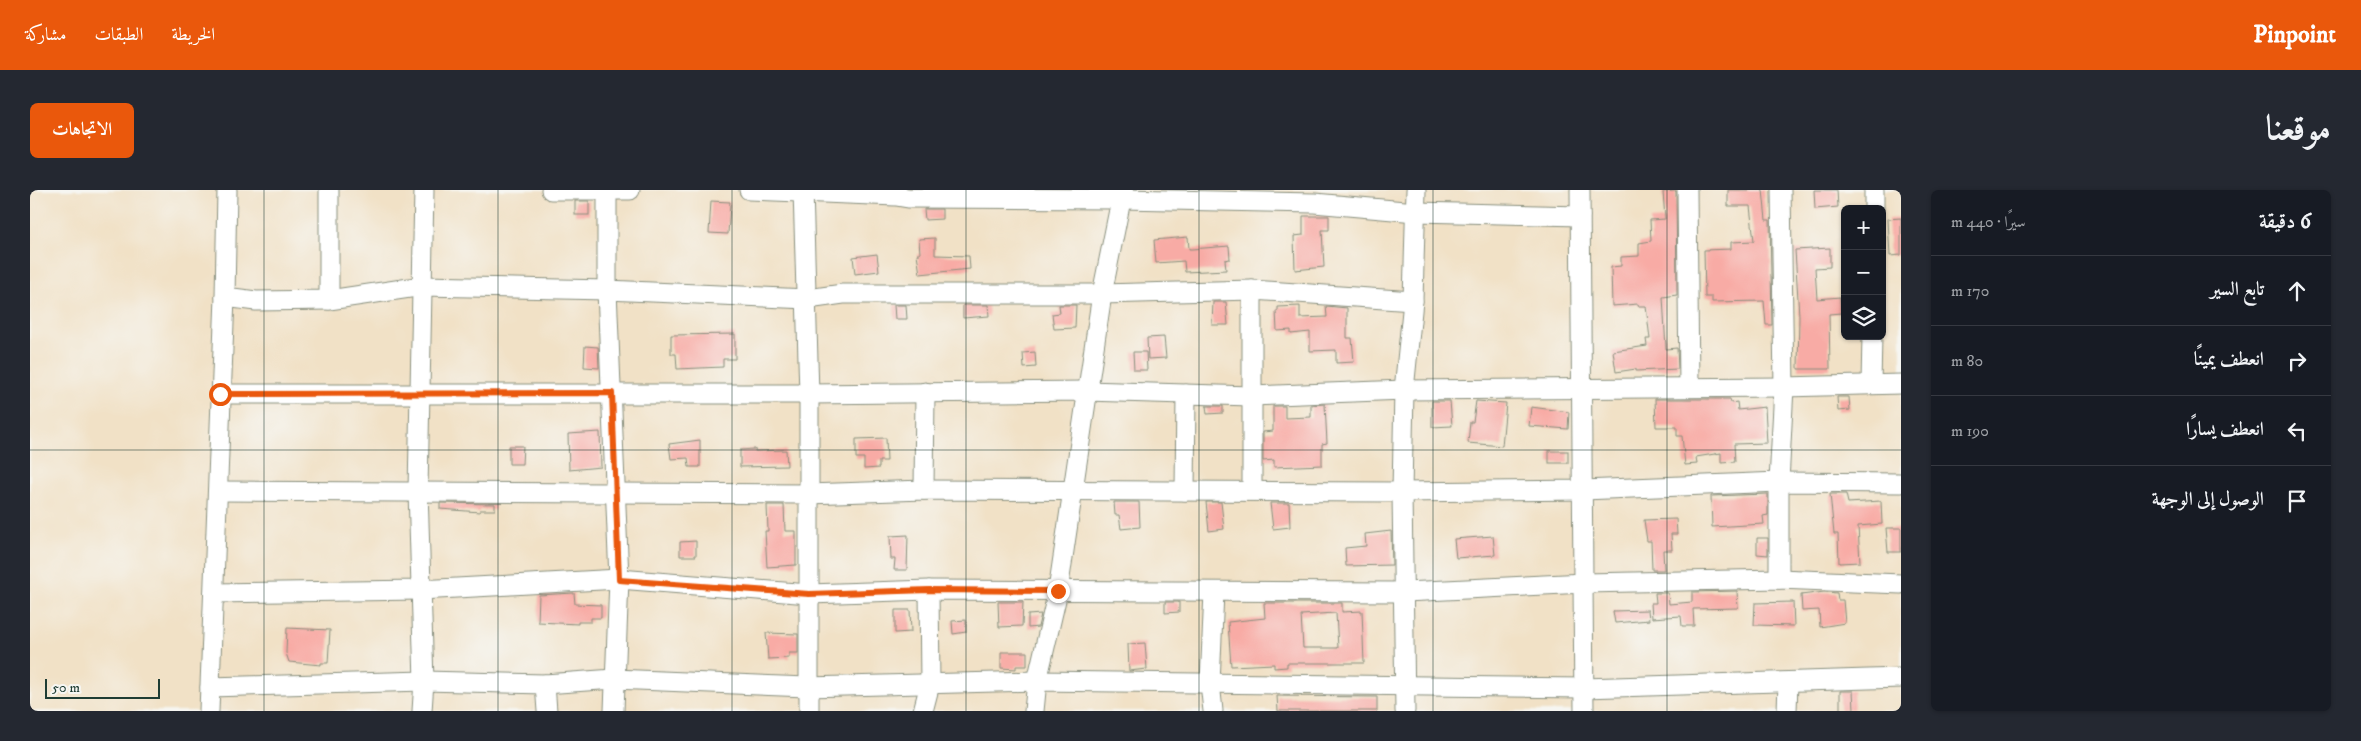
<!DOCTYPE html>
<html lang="ar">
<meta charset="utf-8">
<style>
body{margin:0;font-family:"IM FELL DW Pica",Amiri,serif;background:#242831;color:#f1f3f6;direction:rtl}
.controls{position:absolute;right:15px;top:15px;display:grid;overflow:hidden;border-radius:8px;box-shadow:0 1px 4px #0004}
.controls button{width:45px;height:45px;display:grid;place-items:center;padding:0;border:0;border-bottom:1px solid #363941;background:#171b24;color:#f1f3f6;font:25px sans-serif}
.scale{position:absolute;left:15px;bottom:12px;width:115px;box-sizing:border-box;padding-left:5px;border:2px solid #1f3d34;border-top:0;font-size:14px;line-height:18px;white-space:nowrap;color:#1f3d34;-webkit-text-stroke:4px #f6f6f2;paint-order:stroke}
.stop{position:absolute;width:15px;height:15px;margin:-11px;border:4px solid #ea580c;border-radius:50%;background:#fff}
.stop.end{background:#ea580c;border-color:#fff;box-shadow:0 1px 5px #0008}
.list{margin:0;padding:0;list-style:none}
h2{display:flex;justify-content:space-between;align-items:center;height:65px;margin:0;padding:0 20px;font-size:21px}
h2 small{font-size:16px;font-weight:400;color:#9ea1a6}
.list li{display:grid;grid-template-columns:32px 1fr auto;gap:15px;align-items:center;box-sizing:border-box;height:70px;padding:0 20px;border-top:1px solid #363941}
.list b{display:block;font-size:19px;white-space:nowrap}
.list em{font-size:16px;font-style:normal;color:#9ea1a6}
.icon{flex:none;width:28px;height:28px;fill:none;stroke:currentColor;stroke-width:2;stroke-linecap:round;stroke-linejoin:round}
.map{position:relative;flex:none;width:1871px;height:521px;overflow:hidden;direction:ltr;border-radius:8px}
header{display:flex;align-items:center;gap:30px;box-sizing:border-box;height:70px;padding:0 25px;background:#ea580c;color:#fff}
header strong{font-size:24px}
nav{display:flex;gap:28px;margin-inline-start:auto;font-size:18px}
.intro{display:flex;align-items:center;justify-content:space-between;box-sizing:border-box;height:120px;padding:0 30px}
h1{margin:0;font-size:35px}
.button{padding:12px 22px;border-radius:8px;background:#ea580c;color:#fff;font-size:18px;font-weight:700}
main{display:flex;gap:30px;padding:0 30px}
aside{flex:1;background:#171b24;border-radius:8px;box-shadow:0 1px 4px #0004}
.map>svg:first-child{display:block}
.building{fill:#f8aba5;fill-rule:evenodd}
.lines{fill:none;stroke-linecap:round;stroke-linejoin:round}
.minor-casing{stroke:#888f7d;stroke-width:21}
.minor{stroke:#fff;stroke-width:19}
.route{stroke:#ea580c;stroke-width:6}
.grid{fill:none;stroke:#1f3d34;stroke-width:1;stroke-opacity:0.55}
</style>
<header>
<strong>Pinpoint</strong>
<nav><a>الخريطة</a><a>الطبقات</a><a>مشاركة</a></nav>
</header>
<div class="intro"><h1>موقعنا</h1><a class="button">الاتجاهات</a></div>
<main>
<aside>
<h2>6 دقيقة<small>سيرًا · 440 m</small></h2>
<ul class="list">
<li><svg class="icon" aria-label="ahead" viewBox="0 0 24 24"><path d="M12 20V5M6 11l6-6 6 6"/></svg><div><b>تابع السير</b></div><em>170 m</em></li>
<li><svg class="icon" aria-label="right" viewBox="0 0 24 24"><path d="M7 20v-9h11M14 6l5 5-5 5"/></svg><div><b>انعطف يمينًا</b></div><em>80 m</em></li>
<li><svg class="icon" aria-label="left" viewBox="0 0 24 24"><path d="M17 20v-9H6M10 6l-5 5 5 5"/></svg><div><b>انعطف يسارًا</b></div><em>190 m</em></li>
<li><svg class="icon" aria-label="arrive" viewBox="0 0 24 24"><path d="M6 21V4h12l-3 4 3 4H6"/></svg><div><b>الوصول إلى الوجهة</b></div></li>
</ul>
</aside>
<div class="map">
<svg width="1871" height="521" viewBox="0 0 1871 521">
<rect width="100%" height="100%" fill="#f6f6f2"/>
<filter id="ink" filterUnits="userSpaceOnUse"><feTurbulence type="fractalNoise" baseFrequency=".02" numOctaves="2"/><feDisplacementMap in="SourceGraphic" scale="10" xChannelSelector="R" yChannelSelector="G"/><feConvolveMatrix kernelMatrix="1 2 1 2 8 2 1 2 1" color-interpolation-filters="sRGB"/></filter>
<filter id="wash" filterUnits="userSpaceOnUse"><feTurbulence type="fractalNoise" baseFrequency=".0096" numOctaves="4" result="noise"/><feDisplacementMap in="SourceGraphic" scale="20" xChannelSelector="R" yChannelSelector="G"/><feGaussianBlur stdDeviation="1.12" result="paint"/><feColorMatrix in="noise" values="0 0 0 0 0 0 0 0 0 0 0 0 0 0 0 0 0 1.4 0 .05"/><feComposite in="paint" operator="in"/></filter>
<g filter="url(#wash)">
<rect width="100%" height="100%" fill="#f1e1c6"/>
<g id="blocks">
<g class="building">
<polygon points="1698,0 1733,0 1736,30 1740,30 1742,135 1736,135 1734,111 1682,112 1682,107 1675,107 1674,60 1701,59 1701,52 1724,51 1720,16 1698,16"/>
<polygon points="1784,0 1807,0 1808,17 1785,19"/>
<polygon points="1646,1 1647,105 1633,107 1636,159 1647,158 1648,179 1606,181 1606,179 1586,182 1583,161 1617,156 1616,149 1620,149 1616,116 1608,116 1608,114 1582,116 1581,77 1591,76 1591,67 1609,66 1609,53 1621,51 1620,30 1635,29 1633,2"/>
<rect x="545" y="11" width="14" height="14"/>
<polygon points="681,11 700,12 698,44 679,43"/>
<polygon points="894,19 912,19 912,29 895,30"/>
<polygon points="1273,26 1299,26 1299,40 1292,40 1294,77 1265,80 1264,46 1273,45"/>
<polygon points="1871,28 1871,65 1860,66 1858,29"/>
<polygon points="1158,47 1159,59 1162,59 1199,56 1200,69 1195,70 1196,80 1155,82 1154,71 1126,73 1124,50"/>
<polygon points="905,48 905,65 939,66 940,79 890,84 887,64 890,64 889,49"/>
<polygon points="1800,58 1800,77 1785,78 1787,109 1810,107 1811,123 1799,124 1800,179 1768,179 1769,126 1765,60"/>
<polygon points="847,64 849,81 825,84 823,67"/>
<polygon points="1183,112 1196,112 1198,135 1182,135"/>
<polygon points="864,115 876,115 877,129 865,129"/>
<polygon points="933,115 958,115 959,126 933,128"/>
<polygon points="1029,115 1046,115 1045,138 1024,139 1022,124 1030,123"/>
<polygon points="1270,116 1270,128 1297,127 1296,116 1317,118 1317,148 1322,148 1324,172 1306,173 1306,160 1280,161 1280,142 1261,144 1261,140 1247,141 1246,121 1248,121 1248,117"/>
<polygon points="705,144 705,169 693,169 693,177 647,179 646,164 641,164 641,145"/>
<polygon points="1134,147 1136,168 1118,169 1117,148"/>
<polygon points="555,156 568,157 569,178 554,177"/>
<polygon points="1005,162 1006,177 994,178 993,163"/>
<polygon points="1103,162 1116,162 1117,180 1104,180"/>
<polygon points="1807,207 1819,207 1820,220 1808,221"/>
<polygon points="1625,209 1700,209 1701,213 1707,212 1708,220 1735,217 1737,253 1704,254 1705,272 1691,273 1691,263 1666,267 1667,274 1655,275 1652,246 1647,246 1647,237 1626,237"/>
<polygon points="1402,211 1420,211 1422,236 1402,237"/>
<polygon points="1446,211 1476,213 1472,256 1438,253 1440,232 1443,232"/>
<polygon points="1295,214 1297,253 1292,254 1292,275 1244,277 1244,270 1233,271 1233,242 1243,241 1243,216 1255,216 1255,228 1281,227 1281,215"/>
<polygon points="1176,216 1193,216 1193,223 1177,224"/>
<polygon points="1501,217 1539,222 1538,239 1499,236"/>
<polygon points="570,242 571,277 539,280 538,244"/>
<polygon points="856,248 857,271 849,271 849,278 834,279 834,268 826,268 826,249"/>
<polygon points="670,250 670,277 659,277 658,268 641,269 639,254"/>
<polygon points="479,256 493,256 492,274 479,274"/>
<polygon points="725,259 725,261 756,260 757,276 710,277 710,260"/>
<rect x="1519" y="261" width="19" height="12"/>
<polygon points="1738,304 1738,325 1733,326 1734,334 1682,337 1681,306"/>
<polygon points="1800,304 1816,304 1818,313 1851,311 1852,334 1828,336 1830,372 1809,373 1808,344 1804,344"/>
<polygon points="1084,312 1109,312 1110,337 1091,339 1089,325 1085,325"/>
<polygon points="1176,312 1191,312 1194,339 1179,341"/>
<polygon points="410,313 465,314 465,320 450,320 450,322 410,319"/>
<polygon points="1240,313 1259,313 1260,337 1243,339"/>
<polygon points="737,315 754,315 755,341 766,341 766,375 737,377 735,341 738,341"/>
<polygon points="1646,329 1647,344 1641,344 1642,360 1633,360 1634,380 1622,380 1621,351 1617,351 1614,330"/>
<polygon points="1856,338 1871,338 1871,362 1858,362"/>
<polygon points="1361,341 1362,375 1316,376 1315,358 1336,356 1335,344"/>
<polygon points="878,345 877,380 864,380 865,369 861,369 860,346"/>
<polygon points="1463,346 1465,365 1426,368 1424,349"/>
<polygon points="1727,348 1738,348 1738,365 1727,364"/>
<polygon points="666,351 666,366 650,366 650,352"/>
<polygon points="1707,401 1708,418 1663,419 1664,436 1652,436 1651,426 1622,428 1621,413 1626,413 1625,403 1638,403 1639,414 1662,412 1662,402"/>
<polygon points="1794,402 1807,403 1808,410 1813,410 1815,433 1790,437 1789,420 1772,421 1771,405"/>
<polygon points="544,403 545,414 571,415 571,428 561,428 561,432 548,432 548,434 508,432 509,405"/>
<polygon points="968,412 993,412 992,436 969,437"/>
<polygon points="1135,412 1149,412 1149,422 1135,423"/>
<polygon points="1763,412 1764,436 1724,435 1725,413"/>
<path d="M1234,413H1312V422L1332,421L1334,473H1257V477L1244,478V474L1201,476L1198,432L1235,428ZM1306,423L1308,458H1273L1271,425Z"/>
<polygon points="865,420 880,420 881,442 865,443"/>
<polygon points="1618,420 1619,430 1585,433 1583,421"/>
<polygon points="1011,424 1008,437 998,438 998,425"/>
<polygon points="936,430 936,442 923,444 922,431"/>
<polygon points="257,438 300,440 298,473 291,473 291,475 259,472 256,463"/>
<polygon points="736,443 768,444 768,463 759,463 759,468 738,469"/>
<polygon points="1115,453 1117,479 1099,481 1098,454"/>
<polygon points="971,462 997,462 997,476 986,476 986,479 971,478"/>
<polygon points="1810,501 1823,501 1824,519 1810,520"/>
<polygon points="1247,506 1347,507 1347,521 1248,521"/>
</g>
</g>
</g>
<g filter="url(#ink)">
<use href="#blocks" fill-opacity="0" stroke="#888f7d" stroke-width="1"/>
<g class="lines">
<g class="minor-casing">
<g id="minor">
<polyline points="299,0 299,110"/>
<polyline points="521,0 600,0"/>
<polyline points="577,0 577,100 589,389 584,521"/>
<polyline points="719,0 866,6 878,8 1092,9 1284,13 1386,22 1550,26"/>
<polyline points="773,0 779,204 779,521"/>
<polyline points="1550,0 1554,521"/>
<polyline points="1657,0 1659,197"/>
<polyline points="1844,19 1844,0"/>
<polyline points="195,107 226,111 299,110 393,96 577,100 778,109 813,104 1072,104 1222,100 1383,111"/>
<polyline points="1841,194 1842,146"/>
<polyline points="190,204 779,204 1056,201 1221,206 1374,200 1754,197 1871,194"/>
<polyline points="894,300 895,202"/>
<polyline points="1222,300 1222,100"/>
<polyline points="188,301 778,304 894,300 1372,302 1553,300 1749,292 1871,293"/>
<polyline points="1155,301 1156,204"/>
<polyline points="1749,389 1749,292 1754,197 1751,0"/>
<polyline points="184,403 390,400 589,389 779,404 899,400 1375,402 1555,393 1749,389 1871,394"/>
<polyline points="515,494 517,521"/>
<polyline points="180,497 394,491 515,494 584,489 777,497 1007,491 1554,498 1871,488"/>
<polyline points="179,521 195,107 197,0"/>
<polyline points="392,521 394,491 388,301 394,0"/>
<polyline points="893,521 900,494 899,400"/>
<polyline points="1004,521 1007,491 1028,401 1072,104 1093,0"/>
<polyline points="1183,521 1180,493 1184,402"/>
<polyline points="1375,521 1372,302 1374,200 1383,111 1386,0"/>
<polyline points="1757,521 1758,493"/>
</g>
</g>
<use href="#minor" class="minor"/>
</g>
</g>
<g class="lines" filter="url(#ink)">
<polyline class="route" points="190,204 582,203 589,390 779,404 899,400 1028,401"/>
</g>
<path class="grid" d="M234,0V521M468,0V521M702,0V521M936,0V521M1169,0V521M1403,0V521M1637,0V521M0,260H1871"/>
</svg>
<div class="controls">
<button>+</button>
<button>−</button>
<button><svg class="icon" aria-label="layers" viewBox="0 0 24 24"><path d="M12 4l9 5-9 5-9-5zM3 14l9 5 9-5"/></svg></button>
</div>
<div class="scale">50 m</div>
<div class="stop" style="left:190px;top:204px"></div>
<div class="stop end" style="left:1028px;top:401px"></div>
</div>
</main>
